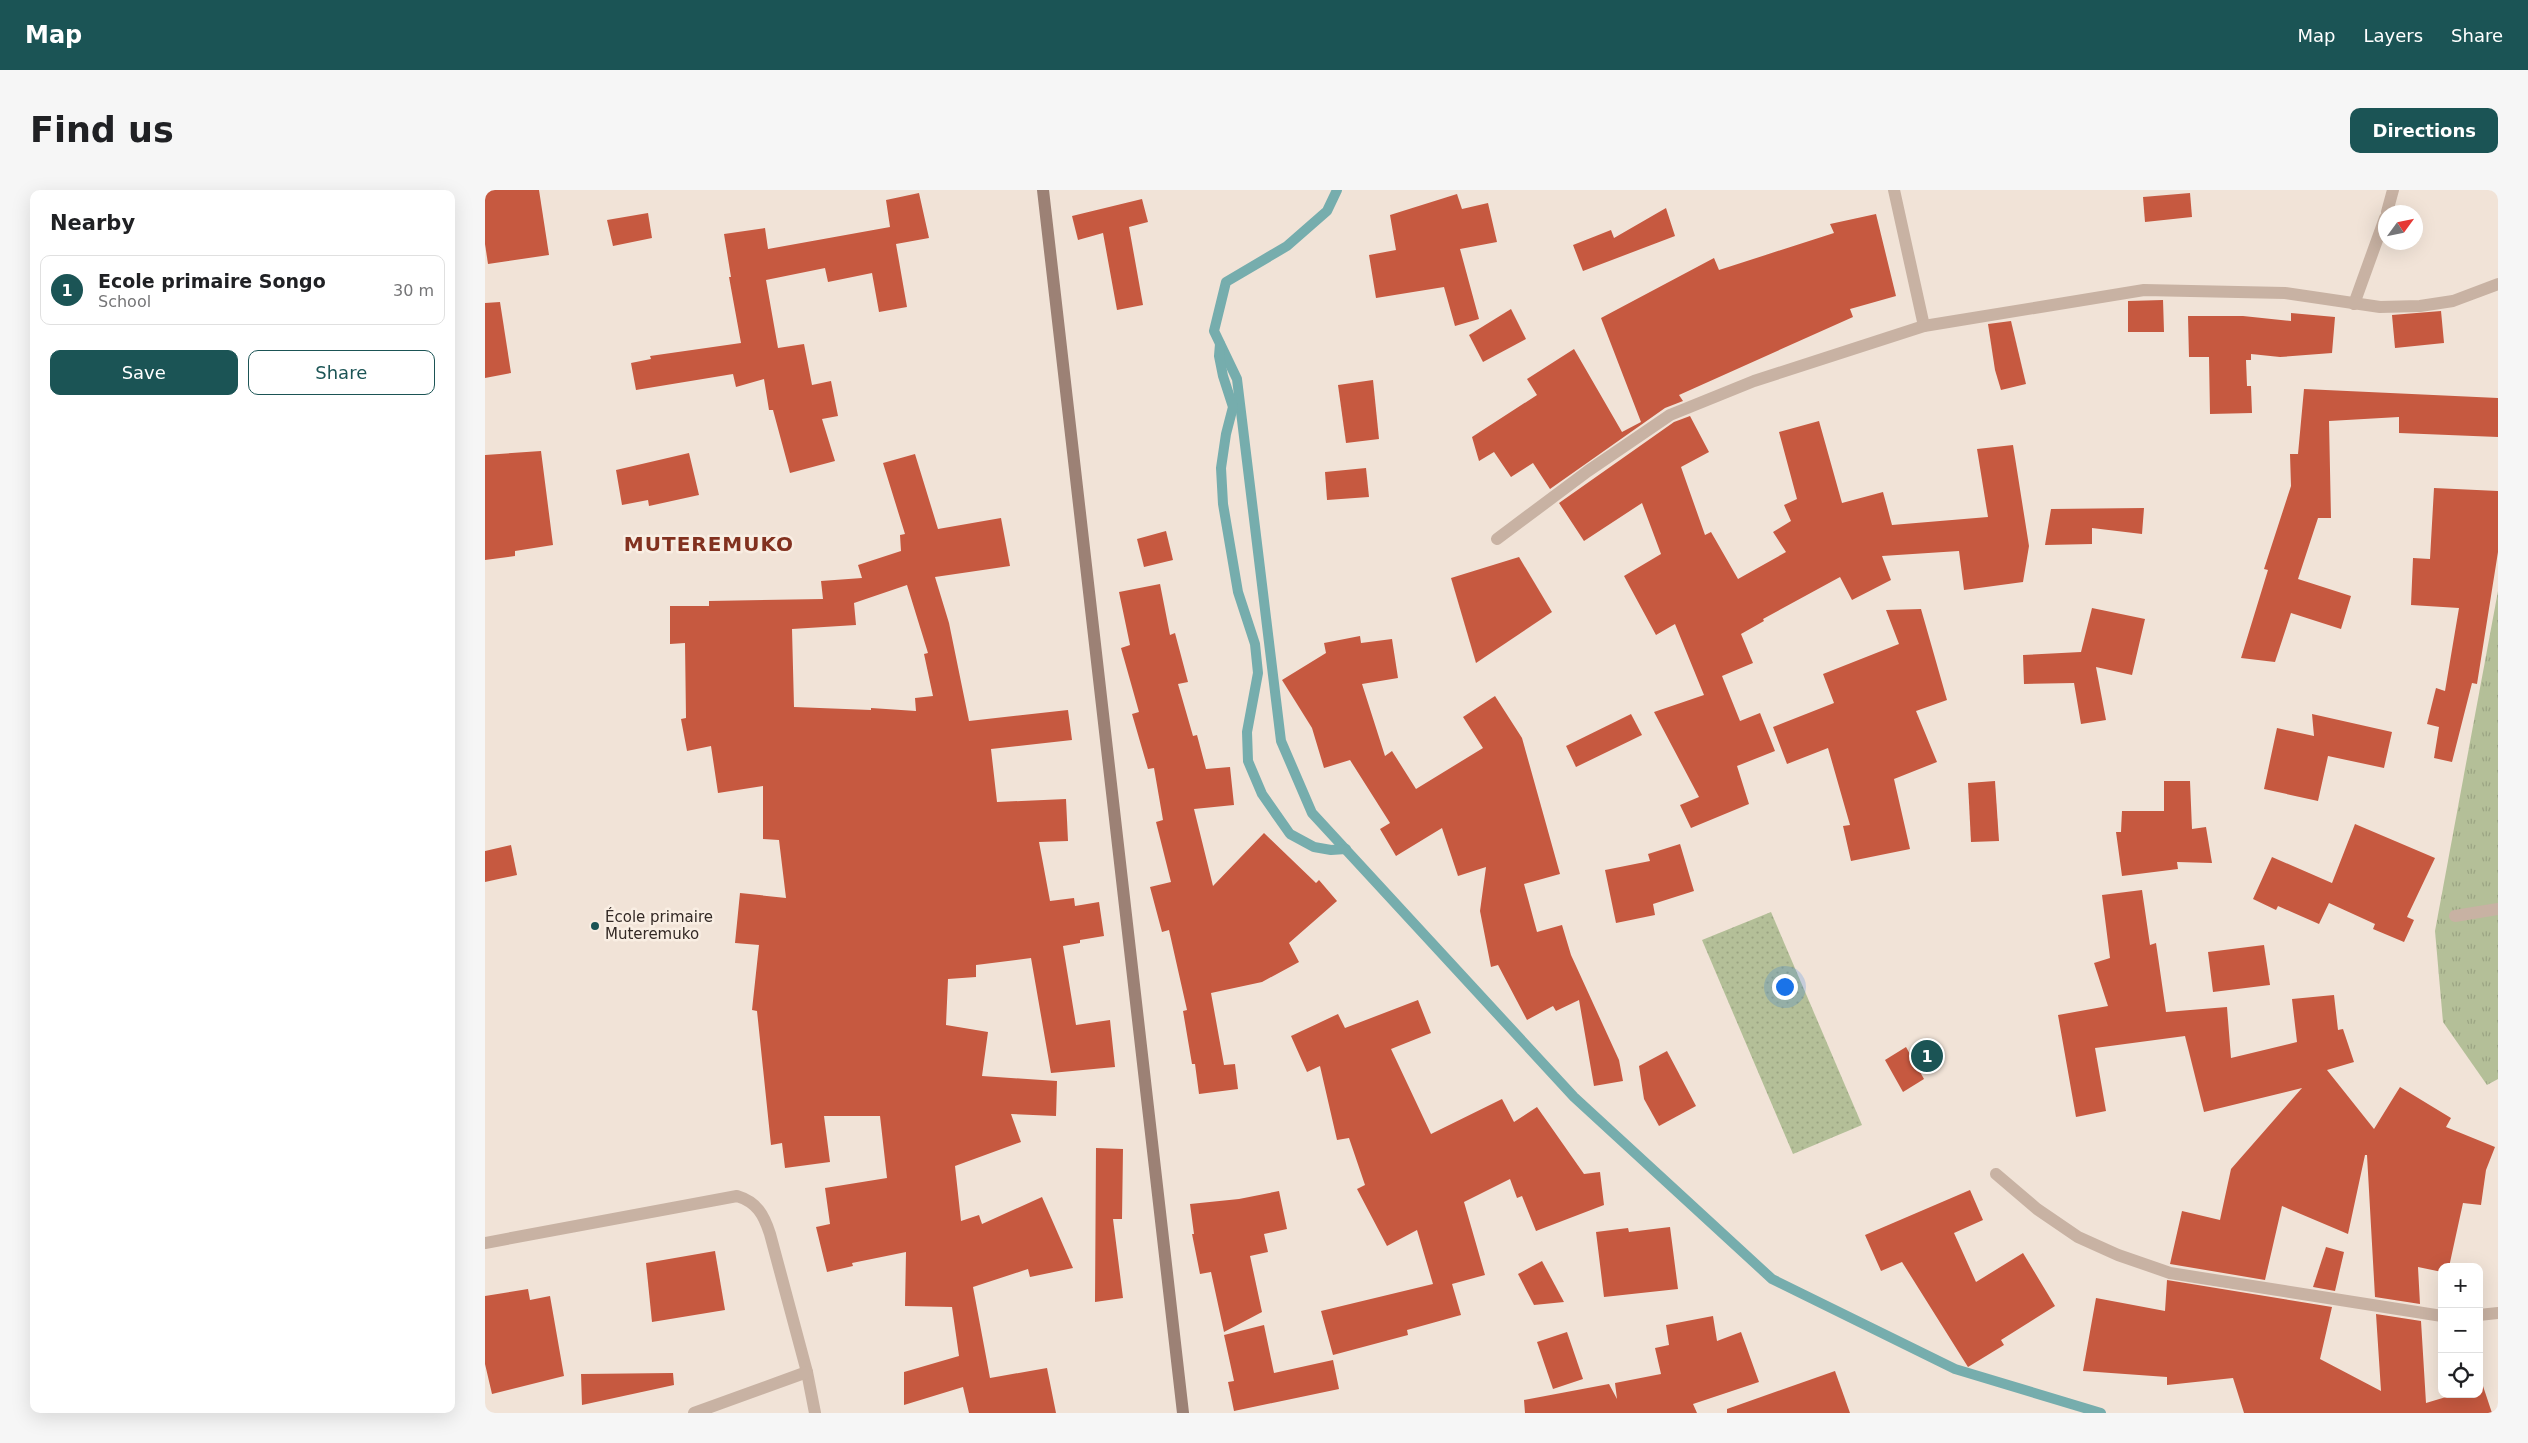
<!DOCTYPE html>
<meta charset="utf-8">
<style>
body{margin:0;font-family:"DejaVu Sans",sans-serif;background:#f6f6f6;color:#202124}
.controls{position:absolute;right:15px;bottom:15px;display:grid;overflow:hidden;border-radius:10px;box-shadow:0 5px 20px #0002}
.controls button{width:45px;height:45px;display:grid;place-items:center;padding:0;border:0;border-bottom:1px solid #e0e0e0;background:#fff;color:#202124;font:25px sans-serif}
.compass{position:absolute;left:1893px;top:15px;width:45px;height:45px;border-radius:50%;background:#fff;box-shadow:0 5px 20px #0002;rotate:57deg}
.you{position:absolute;left:1299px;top:796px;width:18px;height:18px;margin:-12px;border:4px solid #fff;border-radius:50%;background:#1a73e8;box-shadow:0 0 0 8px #1a73e833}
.badge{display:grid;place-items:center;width:32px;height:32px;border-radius:50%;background:#1b5455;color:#fff;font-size:16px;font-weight:700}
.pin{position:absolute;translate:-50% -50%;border:2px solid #fff;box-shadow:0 1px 5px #0006}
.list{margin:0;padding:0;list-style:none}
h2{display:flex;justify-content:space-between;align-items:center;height:65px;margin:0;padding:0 20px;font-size:21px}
h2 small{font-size:16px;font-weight:400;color:#757577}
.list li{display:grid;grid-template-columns:32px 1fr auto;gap:15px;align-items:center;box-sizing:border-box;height:70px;margin:0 10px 10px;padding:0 10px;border:1px solid #e0e0e0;border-radius:10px}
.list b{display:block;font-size:19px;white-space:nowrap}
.list p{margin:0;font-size:16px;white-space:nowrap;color:#757577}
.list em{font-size:16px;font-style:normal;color:#757577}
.actions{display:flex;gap:10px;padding:15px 20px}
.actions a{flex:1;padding:11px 0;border:1px solid #1b5455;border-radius:10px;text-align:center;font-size:18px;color:#1b5455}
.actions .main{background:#1b5455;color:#fff}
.icon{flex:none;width:28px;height:28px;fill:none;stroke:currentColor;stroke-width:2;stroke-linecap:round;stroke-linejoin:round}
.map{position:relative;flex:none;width:2013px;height:1223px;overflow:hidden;border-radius:10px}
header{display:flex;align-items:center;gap:30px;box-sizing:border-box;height:70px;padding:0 25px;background:#1b5455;color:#fff}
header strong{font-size:24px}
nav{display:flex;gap:28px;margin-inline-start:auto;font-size:18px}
.intro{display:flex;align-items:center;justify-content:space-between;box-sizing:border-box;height:120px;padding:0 30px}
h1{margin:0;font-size:35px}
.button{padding:12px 22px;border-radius:10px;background:#1b5455;color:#fff;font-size:18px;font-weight:700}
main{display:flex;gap:30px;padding:0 30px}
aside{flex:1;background:#fff;border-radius:10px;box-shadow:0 5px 20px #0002}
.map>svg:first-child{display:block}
.grass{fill:url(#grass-tufts)}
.park{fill:url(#park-dots)}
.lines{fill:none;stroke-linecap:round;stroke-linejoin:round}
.stream{stroke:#76adad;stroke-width:10}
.building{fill:#c65940;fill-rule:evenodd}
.street{stroke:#c8b2a3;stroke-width:12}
.secondary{stroke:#9c8175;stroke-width:12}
.poi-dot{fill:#1b5455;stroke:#f9eee3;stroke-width:2}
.labels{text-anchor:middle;stroke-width:5;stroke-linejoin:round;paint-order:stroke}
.poi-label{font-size:15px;fill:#332925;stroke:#f9eee3;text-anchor:start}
.district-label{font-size:20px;font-weight:bold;letter-spacing:1px;fill:#82311f;stroke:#f9eee3}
</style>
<header>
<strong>Map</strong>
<nav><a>Map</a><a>Layers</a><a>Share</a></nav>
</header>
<div class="intro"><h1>Find us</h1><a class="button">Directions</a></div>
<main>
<aside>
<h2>Nearby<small></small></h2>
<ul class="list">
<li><span class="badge">1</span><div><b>Ecole primaire Songo</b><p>School</p></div><em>30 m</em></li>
</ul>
<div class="actions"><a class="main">Save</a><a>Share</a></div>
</aside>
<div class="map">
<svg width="2013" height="1223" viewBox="0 0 2013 1223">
<defs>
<pattern id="grass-tufts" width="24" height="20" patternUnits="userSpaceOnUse" patternTransform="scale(1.25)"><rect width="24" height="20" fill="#b4bf98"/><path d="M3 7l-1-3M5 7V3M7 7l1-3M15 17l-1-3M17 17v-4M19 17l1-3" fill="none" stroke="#9ba483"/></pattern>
<pattern id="park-dots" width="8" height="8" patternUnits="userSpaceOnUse" patternTransform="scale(1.25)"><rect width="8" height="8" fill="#b4bf98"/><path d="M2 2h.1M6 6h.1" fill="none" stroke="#9ba483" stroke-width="1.8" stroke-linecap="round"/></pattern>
</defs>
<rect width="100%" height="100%" fill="#f1e3d7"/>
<polygon class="grass" points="2013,401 2013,889 2002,895 1958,832 1950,741"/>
<polygon class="park" points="1286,722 1377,935 1308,964 1217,750"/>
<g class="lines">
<g class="stream">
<polyline points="852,0 842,21 802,56 741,92 729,141 752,189 796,551 827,623 1089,907 1287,1089 1470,1179 1616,1223"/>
<polyline points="735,154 734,166 738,186 748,217 741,244 736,278 738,314 753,402 770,454 773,483 762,542 763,571 777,604 805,644 829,657 846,660 861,659"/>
</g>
</g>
<g class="building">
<polygon points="0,0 54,0 64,65 3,74 0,54"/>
<polygon points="434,3 444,48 411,54 422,117 394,122 387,83 343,92 340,78 281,90 293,158 319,154 327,195 346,191 353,226 337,229 350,271 305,283 288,220 284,220 279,189 251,197 248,184 151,200 146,173 166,169 165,166 256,153 244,87 246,87 239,44 280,38 283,59 405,37 401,10"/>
<polygon points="1705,3 1707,27 1660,32 1658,7"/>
<polygon points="972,4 977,19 1003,13 1012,52 975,59 994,129 970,136 959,97 891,108 884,65 911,60 905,25"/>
<polygon points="657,9 663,32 644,37 658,115 632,120 618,43 593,50 587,26"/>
<polygon points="1181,18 1190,46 1098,81 1088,55 1126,40 1129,48"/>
<polygon points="163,23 167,48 128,56 122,30"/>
<polygon points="1391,24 1411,106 1365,119 1368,127 1194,205 1198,211 1180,218 1065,299 1048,273 1026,287 1009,262 994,271 987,247 1052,205 1042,189 1089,159 1137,242 1156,232 1116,128 1229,68 1234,80 1349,43 1345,34"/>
<polygon points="1678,110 1679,142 1643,142 1643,111"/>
<polygon points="15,112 26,183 0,188 0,113"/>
<polygon points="1026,119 1041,149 998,172 984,145"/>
<polygon points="1956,121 1959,153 1910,158 1907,125"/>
<polygon points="1806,123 1850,127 1847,163 1795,167 1766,164 1766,170 1761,170 1762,196 1766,196 1767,223 1725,224 1724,167 1704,167 1703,126 1758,126 1806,131"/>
<polygon points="1526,131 1541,194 1516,200 1510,180 1503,134"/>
<polygon points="888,190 894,249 861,253 853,195"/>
<polygon points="1819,199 2013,208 2013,247 1914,243 1914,227 1844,231 1846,328 1833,328 1813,389 1866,406 1856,439 1806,423 1790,472 1756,468 1783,380 1779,379 1806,296 1805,264 1813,264"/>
<polygon points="1205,226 1224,262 1196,277 1220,345 1226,342 1253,389 1301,362 1288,342 1306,331 1299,315 1312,309 1294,242 1334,231 1357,313 1398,302 1407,335 1503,327 1492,259 1528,255 1544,356 1538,392 1479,400 1474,361 1397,366 1406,390 1367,410 1355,387 1278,429 1279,431 1256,444 1268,473 1237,486 1255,531 1275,523 1290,561 1252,576 1264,614 1206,638 1195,615 1214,607 1169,522 1219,505 1190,434 1171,445 1139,386 1176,364 1157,313 1099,351 1074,313 1189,232"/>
<polygon points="56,261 68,355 30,361 30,366 0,370 0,265"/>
<polygon points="204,263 214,305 164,316 163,310 137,315 131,280"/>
<path d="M430,264L453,339L516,328L525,376L450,387L464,433L484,531L583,520L587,550L506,559L512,612L581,609L583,651L554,652L565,711L589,708L590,716L614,712L619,746L595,750V753L578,756L591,835L625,830L630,877L566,883L546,768L491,775V787L463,789L461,835L503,842L497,886L572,891L571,926L526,924L536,952L470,976L476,1031L494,1025L497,1034L557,1007L588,1078L545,1087L543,1079L488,1097L505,1188L562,1178L571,1223H484L478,1197L419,1215V1182L474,1166L467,1117L420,1116L421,1062L367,1073L368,1076L342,1082L331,1037L345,1034L340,998L402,988L395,926H339L345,972L300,978L297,953L286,955L272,821L267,820L274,755L250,753L255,703L301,708L294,650L278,649V596L233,603L226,556L202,561L196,529L201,528L200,453L185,454V416H224V411L338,409L336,391L377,388L373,375L416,361L415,345L420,344L398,273ZM422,395L443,463L439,464L448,506L430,508L431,521L386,518V520L309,517L307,439L371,435L369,413Z"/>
<polygon points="881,278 884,307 842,310 840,282"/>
<polygon points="1949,298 2013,301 2013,362 1992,494 1987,493 1967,572 1949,568 1954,537 1942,534 1951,498 1960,501 1974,418 1926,415 1928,368 1945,369"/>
<polygon points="1659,318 1657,344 1607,338 1607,354 1560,355 1566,319"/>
<polygon points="681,341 688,370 659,377 652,349"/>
<polygon points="1034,367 1067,422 991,473 966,388"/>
<polygon points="675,394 685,445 690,443 703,492 693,494 708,546 712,545 721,579 745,577 749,615 709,619 728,696 779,643 831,693 834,690 852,711 804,753 814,772 777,792 726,803 739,875 750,874 753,899 714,904 710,874 707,874 698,821 702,820 684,740 677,742 665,697 686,692 671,632 678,630 669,578 663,579 647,524 654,522 636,458 645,455 634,402"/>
<polygon points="1607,418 1660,429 1647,485 1611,477 1621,530 1596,534 1589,493 1539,494 1538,465 1596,462"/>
<polygon points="1436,419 1462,510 1431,521 1452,572 1409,589 1425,659 1366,671 1358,636 1365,635 1343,558 1302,574 1288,537 1349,513 1338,484 1414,454 1401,420"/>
<polygon points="875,446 876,453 907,449 913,488 877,494 900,566 907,561 931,599 998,558 978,527 1010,506 1037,548 1075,684 1039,694 1052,742 1077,735 1086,765 1134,870 1138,891 1109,896 1094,810 1071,821 1068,816 1042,830 1013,775 1006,777 995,721 1001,677 973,686 957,638 911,666 895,639 905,633 865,570 839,578 827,538 797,490 841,463 839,453"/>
<polygon points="1146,524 1157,545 1091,577 1081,556"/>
<polygon points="1827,524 1907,542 1899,578 1843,566 1833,611 1779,599 1792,538 1829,546"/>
<polygon points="1510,591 1514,651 1486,652 1483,593"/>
<polygon points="1679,591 1705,591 1707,639 1721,637 1727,673 1692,672 1693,679 1637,686 1631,642 1636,642 1637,621 1679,621"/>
<polygon points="1870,634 1950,668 1922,727 1929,730 1919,752 1888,739 1890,734 1844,713 1834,734 1793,716 1791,720 1768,709 1787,667 1847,693"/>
<polygon points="1195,654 1209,701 1168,714 1170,725 1131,733 1120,680 1165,671 1163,664"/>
<polygon points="26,655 32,685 0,692 0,661"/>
<polygon points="1657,700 1665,755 1671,753 1681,822 1742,817 1746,868 1812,852 1807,809 1849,805 1853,840 1858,839 1869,872 1842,880 1889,939 1915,897 1966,928 1961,937 2010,957 2001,980 1996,1015 1978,1013 1964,1077 1957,1077 1957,1082 1933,1077 1935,1114 1890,1107 1882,965 1880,965 1863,1044 1797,1016 1780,1090 1685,1074 1697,1021 1735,1030 1746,979 1817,898 1719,922 1700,846 1610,858 1621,921 1591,927 1573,825 1623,816 1609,773 1625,768 1617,705"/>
<polygon points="1779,755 1785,795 1728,802 1723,762"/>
<polygon points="933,810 946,843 906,859 946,944 1017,909 1029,932 1052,917 1099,984 1115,982 1119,1015 1051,1041 1037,1006 1032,1008 1025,989 979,1012 1000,1085 967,1094 976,1125 922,1140 923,1145 848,1165 836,1121 948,1094 932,1040 902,1056 872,999 880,995 864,948 852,950 835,876 822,882 806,846 853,824 860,838"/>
<polygon points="1421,857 1439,889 1418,902 1400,870"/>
<polygon points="1182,861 1211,916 1174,936 1159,909 1154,876"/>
<polygon points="611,958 638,959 637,1029 628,1029 638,1108 610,1112"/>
<polygon points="1485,1000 1498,1030 1469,1043 1491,1092 1538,1063 1570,1116 1516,1150 1519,1155 1483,1177 1417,1072 1396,1081 1380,1045"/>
<polygon points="794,1001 802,1039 779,1044 783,1062 765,1066 777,1122 739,1142 726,1082 715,1084 707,1044 709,1044 705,1014 754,1009"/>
<polygon points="1185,1037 1193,1099 1119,1107 1111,1042 1143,1038 1144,1042"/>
<polygon points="1841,1057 1859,1062 1850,1101 1828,1097"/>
<polygon points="230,1061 240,1120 167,1132 161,1073"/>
<polygon points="1057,1071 1079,1112 1049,1115 1033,1084"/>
<polygon points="1682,1090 1847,1117 1835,1169 1896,1201 1891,1124 1936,1131 1941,1213 1971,1204 1994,1204 1994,1197 1998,1196 2007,1223 1759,1223 1748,1188 1682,1195 1682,1187 1598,1181 1611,1108 1680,1121"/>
<polygon points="43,1099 45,1110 65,1106 79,1186 7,1204 0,1174 0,1106"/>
<polygon points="1228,1126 1232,1151 1256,1142 1274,1192 1208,1214 1212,1223 1040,1223 1039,1210 1124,1194 1132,1209 1130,1193 1176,1184 1170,1158 1184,1155 1181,1135"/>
<polygon points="779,1135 789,1183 848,1170 854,1199 749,1221 743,1192 749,1191 739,1145"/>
<polygon points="1082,1142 1098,1189 1068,1199 1052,1152"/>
<polygon points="1350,1181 1365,1223 1242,1223 1242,1219"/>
<polygon points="188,1183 189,1195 97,1215 96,1184"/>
</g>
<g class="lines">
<g class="street">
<polyline points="1409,0 1439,136"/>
<polyline points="1902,22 1908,0"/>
<polyline points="1869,114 1900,28"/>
<polyline points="1012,349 1103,281 1185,225 1269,191 1439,136 1659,100 1800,103 1895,117 1935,116 1968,111 2013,94"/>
<polyline points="1970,726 2013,719"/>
<polyline points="1511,984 1552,1019 1593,1047 1633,1065 1685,1083 1957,1126"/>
<path d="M0,1053L252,1006C272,1012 279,1025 285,1044L322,1182L330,1223"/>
<polyline points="1994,1125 2013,1123"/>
<polyline points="209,1223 322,1182"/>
</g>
<polyline class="secondary" points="558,0 698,1223"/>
</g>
<circle class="poi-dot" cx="110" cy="736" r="5"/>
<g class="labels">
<g class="poi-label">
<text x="120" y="732">École primaire<tspan x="120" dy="17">Muteremuko</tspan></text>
</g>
<g class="district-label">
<text x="224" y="361">MUTEREMUKO</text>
</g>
</g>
</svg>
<div class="controls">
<button>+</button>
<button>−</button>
<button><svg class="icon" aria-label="locate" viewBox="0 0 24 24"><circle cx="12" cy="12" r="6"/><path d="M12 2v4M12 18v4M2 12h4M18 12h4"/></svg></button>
</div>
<svg class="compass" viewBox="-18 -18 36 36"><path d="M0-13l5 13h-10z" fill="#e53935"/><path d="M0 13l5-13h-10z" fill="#757577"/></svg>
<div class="you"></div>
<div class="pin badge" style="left:1442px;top:866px">1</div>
</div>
</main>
